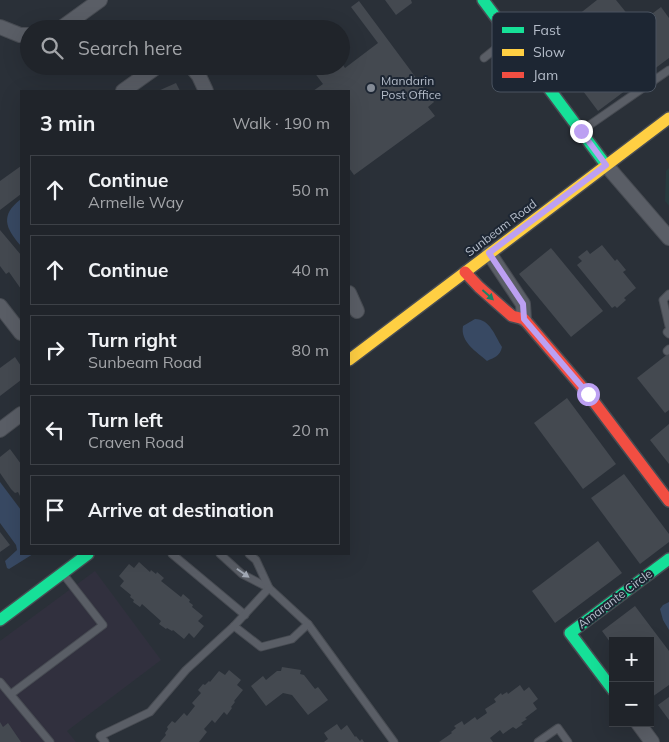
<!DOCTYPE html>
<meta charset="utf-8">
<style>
body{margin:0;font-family:Mulish,sans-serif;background:#2d3036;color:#f1f3f6}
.controls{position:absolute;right:15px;bottom:15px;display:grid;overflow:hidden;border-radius:0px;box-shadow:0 5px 20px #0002}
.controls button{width:45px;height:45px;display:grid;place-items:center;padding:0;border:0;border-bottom:1px solid #3d4147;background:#20242a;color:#f1f3f6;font:25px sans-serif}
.stop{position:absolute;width:15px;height:15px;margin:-11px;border:4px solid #bca0f2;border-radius:50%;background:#fff}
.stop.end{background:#bca0f2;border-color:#fff;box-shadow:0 1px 5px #0008}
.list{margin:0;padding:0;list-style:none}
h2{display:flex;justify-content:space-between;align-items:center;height:65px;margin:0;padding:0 20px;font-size:21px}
h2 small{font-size:16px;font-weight:400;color:#a2a4a8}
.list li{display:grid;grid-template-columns:32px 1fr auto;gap:15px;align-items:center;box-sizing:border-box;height:70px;margin:0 10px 10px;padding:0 10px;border:1px solid #3d4147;border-radius:0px}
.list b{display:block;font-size:19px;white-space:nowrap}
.list p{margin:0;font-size:16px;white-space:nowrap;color:#a2a4a8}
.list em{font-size:16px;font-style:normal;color:#a2a4a8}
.icon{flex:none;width:28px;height:28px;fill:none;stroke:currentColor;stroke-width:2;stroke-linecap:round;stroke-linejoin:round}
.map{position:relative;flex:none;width:669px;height:742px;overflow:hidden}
.search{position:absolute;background:#20242a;box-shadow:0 5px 20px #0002;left:20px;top:20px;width:330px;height:55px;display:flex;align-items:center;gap:12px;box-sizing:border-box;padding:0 18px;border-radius:28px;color:#a2a4a8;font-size:19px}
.panel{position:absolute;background:#20242a;box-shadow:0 5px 20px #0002;left:20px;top:90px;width:330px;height:465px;border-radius:0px}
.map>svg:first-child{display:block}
.medical{fill:#31303e}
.green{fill:#273a3e}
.water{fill:#384963}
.building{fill:#444950}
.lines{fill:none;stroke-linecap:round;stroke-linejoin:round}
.lane-casing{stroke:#484c53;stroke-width:9}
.street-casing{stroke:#484c53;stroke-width:16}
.fast-casing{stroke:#484c53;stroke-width:14}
.slow-casing{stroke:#484c53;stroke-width:14}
.jam-casing{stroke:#484c53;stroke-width:14}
.lane{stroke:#5a5e66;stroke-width:7}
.street{stroke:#5a5e66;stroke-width:14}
.fast{stroke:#16e098;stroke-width:11}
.slow{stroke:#ffcf43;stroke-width:11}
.jam{stroke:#f24e42;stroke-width:11}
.oneway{fill:#1a8366}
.oneway2{fill:#a2a9b5}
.route{stroke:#bca0f2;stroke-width:6}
.poi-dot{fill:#848b96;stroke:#1d2633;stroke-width:2}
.labels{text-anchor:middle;stroke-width:4;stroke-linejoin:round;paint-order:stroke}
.poi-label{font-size:12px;fill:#b4bcc9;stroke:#1d2633;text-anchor:start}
.street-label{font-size:12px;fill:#b4bcc9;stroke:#1d2633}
.key{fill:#1d2633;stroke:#4a5360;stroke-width:1}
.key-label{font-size:14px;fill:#b4bcc9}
</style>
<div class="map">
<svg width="669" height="742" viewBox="0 0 669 742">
<rect width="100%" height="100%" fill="#2a3038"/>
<polygon class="medical" points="95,571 161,660 67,731 76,742 0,742 0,641"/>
<polygon class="green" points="669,168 669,206 665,201 666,171"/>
<g class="water">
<path d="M21,199V246C5,228 0,215 21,199Z"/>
<path d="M475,319C490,319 495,336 502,347C500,356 495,357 487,361C477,352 460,342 463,326Z"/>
<polygon points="0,482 21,510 21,554 33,554 9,569 7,568 5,561 17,550 16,545 0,523"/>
<polygon points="669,602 669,630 663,620 660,609 663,605"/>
</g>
<g class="building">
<polygon points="385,0 411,0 412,3 396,15"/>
<polygon points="597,0 616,0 633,21 625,27 622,24 567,68 545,41"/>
<polygon points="359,1 434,102 428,107 435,116 354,175 349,168 349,91 313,91 323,84 314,72 322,66 341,66 341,62 345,68 378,43 351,7"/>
<polygon points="661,7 669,18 669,58 598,111 571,75"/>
<polygon points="176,83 180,91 158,91"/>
<polygon points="21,166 21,194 0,210 0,181"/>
<polygon points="0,230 21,255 21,289 9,272 6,274 0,266"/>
<polygon points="602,245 615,261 617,259 626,270 623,272 636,288 624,298 626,300 617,308 615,306 612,308 577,265 582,261 578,257 587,250 590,254"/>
<polygon points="551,248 603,311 571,337 519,274"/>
<polygon points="669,353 669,410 665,413 637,378"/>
<polygon points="15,357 21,366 21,380 0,396 0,368"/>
<polygon points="567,398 616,464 583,489 534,423"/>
<polygon points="669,424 669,464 650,440"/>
<polygon points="10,449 21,464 21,498 18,492 15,493 11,489 0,473 0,457"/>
<polygon points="624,474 669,534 669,542 640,564 591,498"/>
<polygon points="0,532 10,545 0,552"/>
<polygon points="598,541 622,573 555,623 532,591"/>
<polygon points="139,562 150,572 151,570 156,574 157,572 164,578 161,581 181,597 183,594 190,600 189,602 193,605 192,607 203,616 198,621 204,626 194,638 189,633 184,639 173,630 172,631 167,628 166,629 159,624 161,621 142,604 140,607 133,602 134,600 130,597 131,595 120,586 124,581 119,576 129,564 134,568"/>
<polygon points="635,606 669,651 669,685 652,697 650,695 650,641 613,641 613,646 602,631"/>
<polygon points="282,667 301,670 300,674 304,675 315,689 318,687 328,700 308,715 292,695 283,693 266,706 251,686 263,676 266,680 277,671 281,671"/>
<polygon points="229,670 241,680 237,685 243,690 234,701 235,702 231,707 232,708 227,715 224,712 215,723 212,720 204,729 207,732 199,742 160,742 166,735 165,733 168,729 167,727 172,721 175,723 184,713 187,716 195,706 192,703 201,693 198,690 203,684 205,685 209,681 210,682 219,671 225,675"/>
<polygon points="520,685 524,691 529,687 538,699 533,703 537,709 525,718 527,719 521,723 523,724 516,729 513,727 503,734 500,730 490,738 493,742 439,742 452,733 451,732 456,728 454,726 462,721 464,725 475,717 477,720 487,713 485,709 496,702 494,699 501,693 502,695 507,692 508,694"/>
<polygon points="669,697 669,720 658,705"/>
<polygon points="0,722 3,727 8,723 21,742 0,742"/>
<polygon points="337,724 341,730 347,725 355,737 356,736 360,741 362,739 364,742 324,742 328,739 324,733"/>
</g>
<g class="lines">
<g class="lane-casing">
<g id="lane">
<polyline points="484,58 509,38"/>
<polyline points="581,131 669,70"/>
<polyline points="669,294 663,300 669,326"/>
<polyline points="669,330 667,332 669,334"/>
<polyline points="667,351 669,349"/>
<polyline points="172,554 245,615"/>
<polyline points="220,554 242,574 269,588 308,624 394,742"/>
<polyline points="249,554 256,560 269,588"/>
<polyline points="234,626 261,647 292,639 308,624"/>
<polyline points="0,682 50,742"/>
<polyline points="11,694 103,625 64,575"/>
<polyline points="105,742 100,736 150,712 186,670 234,626 269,588"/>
<polyline points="538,742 558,728 568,742"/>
</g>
</g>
<g class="street-casing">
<g id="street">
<polyline points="0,27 20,35 29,35"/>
<polyline points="60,29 100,0"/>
<polyline points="191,66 199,76 206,91"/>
<polyline points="123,91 158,66"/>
<polyline points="606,165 669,238"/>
<polyline points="489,253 523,304 524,319"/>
<polyline points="349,293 357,311"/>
<polyline points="0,306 21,333"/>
<polyline points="0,430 21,414"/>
<polyline points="638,723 652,742"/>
</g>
</g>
<g class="fast-casing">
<g id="fast">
<polyline points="483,0 606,165"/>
<polyline points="0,620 88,554"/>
<polyline points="613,690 570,633 669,559"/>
</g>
</g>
<g class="slow-casing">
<polyline id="slow" points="349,360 669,118"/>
</g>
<g class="jam-casing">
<polyline id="jam" points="465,272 479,287 512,316 524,319 588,394 669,501"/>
</g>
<use href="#lane" class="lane"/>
<use href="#street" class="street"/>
<use href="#fast" class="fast"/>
<use href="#slow" class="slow"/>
<use href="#jam" class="jam"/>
</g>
<defs><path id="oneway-solid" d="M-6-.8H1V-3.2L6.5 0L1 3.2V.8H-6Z" transform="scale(1.25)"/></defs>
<use class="oneway" href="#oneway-solid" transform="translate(488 295) rotate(42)"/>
<use class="oneway2" href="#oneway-solid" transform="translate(243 573) rotate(35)"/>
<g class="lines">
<polyline class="route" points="581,131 606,165 489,253 523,304 524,319 588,394"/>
</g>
<circle class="poi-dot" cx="371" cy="88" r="5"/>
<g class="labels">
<g class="poi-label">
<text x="381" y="85">Mandarin<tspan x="381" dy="14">Post Office</tspan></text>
</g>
<g class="street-label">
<text transform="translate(501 228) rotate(-37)" y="4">Sunbeam Road</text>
<text transform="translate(615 599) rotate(-37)" y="4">Amarante Circle</text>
</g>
</g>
<rect x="492" y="12" width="164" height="80" rx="8" class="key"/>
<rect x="502" y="27" width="22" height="6" fill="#16e098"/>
<rect x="502" y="49" width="22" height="7" fill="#ffcf43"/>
<rect x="502" y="72" width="22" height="6" fill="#f24e42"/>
<g class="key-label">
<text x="533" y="35">Fast</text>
<text x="533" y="57">Slow</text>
<text x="533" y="80">Jam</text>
</g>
</svg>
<div class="controls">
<button>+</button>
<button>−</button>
</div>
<div class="stop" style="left:588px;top:394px"></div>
<div class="stop end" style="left:581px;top:131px"></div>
<div class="search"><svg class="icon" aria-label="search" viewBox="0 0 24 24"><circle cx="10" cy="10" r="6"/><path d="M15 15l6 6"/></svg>Search here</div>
<section class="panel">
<h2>3 min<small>Walk · 190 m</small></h2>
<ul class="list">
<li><svg class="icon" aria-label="ahead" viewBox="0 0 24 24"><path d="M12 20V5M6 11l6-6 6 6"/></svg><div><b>Continue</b><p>Armelle Way</p></div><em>50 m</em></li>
<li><svg class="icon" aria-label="ahead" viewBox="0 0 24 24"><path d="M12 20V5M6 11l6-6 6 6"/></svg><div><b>Continue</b></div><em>40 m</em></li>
<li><svg class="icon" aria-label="right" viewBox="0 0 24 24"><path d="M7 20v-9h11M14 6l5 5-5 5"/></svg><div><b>Turn right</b><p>Sunbeam Road</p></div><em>80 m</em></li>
<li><svg class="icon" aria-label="left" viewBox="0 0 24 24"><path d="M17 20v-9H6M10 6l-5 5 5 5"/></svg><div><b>Turn left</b><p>Craven Road</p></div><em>20 m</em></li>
<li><svg class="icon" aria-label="arrive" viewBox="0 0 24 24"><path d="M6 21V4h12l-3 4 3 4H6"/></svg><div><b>Arrive at destination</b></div></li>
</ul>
</section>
</div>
